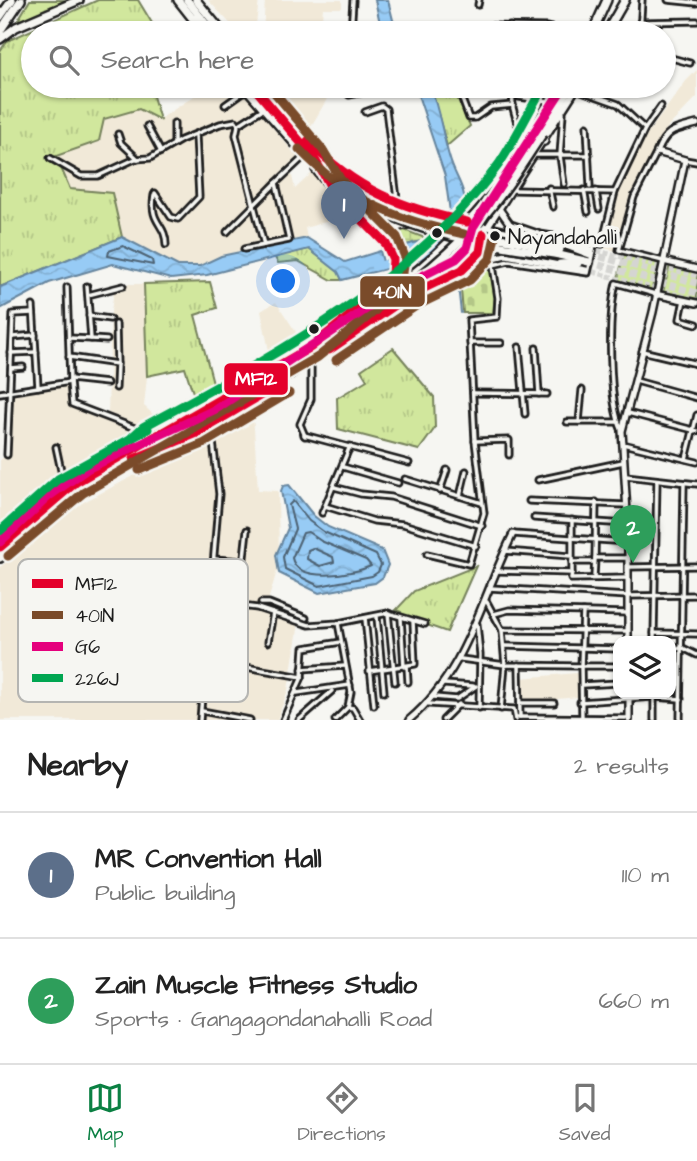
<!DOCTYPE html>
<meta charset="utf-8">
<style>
body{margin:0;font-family:"Architects Daughter",sans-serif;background:#f6f6f6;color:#222}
.controls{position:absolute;right:21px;bottom:21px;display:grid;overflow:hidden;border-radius:14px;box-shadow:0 2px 5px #0004}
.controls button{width:63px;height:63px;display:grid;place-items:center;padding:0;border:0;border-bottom:2px solid #e0e0e0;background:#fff;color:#222;font:35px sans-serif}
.you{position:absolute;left:284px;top:282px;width:24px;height:24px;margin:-18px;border:5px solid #fff;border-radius:50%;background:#1a73e8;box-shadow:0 0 0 10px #1a73e833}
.badge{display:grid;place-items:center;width:46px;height:46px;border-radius:50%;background:#0b8043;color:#fff;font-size:23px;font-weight:700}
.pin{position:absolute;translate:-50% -58px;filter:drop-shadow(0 2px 4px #0008)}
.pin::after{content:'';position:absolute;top:37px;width:24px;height:21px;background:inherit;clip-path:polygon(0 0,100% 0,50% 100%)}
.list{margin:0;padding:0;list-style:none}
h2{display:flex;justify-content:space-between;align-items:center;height:91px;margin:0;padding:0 28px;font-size:30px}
h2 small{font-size:23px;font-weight:400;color:#767676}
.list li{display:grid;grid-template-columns:46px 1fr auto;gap:21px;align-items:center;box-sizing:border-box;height:126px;padding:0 28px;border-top:2px solid #e0e0e0}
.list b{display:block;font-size:26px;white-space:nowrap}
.list p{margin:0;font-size:23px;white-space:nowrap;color:#767676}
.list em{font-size:23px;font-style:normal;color:#767676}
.icon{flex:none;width:38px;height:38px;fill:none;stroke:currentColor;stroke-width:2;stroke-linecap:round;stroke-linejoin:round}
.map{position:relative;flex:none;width:697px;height:720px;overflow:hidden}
.search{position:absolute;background:#fff;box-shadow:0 2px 5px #0004;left:21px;right:21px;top:21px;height:77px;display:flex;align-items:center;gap:18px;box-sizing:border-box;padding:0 24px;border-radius:38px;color:#767676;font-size:26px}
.sheet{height:343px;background:#fff}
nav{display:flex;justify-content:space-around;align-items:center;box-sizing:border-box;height:98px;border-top:2px solid #e0e0e0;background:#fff;font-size:19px;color:#767676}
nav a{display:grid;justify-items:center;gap:4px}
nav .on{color:#0b8043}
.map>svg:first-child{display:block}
.built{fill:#f1e9d8}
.grass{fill:url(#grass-tufts);stroke:#76825c;stroke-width:2}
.wetland{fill:url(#wetland-marsh);stroke:#76825c;stroke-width:2}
.cemetery{fill:url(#cemetery-stones);stroke:#76825c;stroke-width:2}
.green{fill:#d1e79d;stroke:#76825c;stroke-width:2}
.water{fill:url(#water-waves);stroke:#66859e;stroke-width:2}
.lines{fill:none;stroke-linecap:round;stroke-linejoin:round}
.shore{stroke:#4d6273;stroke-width:2}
.stream{stroke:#66859e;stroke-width:2}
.river{stroke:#97cbf5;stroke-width:8}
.secondary-tunnel{stroke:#d5d5d2;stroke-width:5;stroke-dasharray:5 2.5;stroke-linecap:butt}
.highway-tunnel{stroke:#d5d5d2;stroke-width:7;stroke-dasharray:7 3.5;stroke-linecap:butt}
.street-casing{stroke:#1c1c1c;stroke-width:9}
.secondary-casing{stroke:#1c1c1c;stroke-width:10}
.highway-casing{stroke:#1c1c1c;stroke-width:12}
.street{stroke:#f6f6f2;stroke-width:3.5}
.secondary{stroke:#f6f6f2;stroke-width:5}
.highway{stroke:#f6f6f2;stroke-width:7}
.highway-bridge-casing{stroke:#1c1c1c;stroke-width:12;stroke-linecap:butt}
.highway-bridge{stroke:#f6f6f2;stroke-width:7}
.bus-1-casing{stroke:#f6f6f2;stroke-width:14}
.bus-2-casing{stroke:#f6f6f2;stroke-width:14}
.bus-3-casing{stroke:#f6f6f2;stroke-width:14}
.bus-4-casing{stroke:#f6f6f2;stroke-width:14}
.bus-1{stroke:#e4002b;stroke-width:9}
.bus-2{stroke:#7a4b2a;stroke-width:9}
.bus-3{stroke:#e5007d;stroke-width:9}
.bus-4{stroke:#00a651;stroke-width:9}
.bus-dot{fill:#1c1c1c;stroke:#f6f6f2;stroke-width:2.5}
.labels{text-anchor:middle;stroke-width:7;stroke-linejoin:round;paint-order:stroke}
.bus-label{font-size:21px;fill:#1c1c1c;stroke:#f6f6f2;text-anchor:start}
.key{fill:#f6f6f2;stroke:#b5b5b2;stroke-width:2}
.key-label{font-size:19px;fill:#1c1c1c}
.line-badge{stroke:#f6f6f2;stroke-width:2.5}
.badge-label{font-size:19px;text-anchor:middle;font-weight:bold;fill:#fff}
</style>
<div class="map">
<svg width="697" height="720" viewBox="0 0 697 720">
<defs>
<pattern id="grass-tufts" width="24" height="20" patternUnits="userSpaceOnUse" patternTransform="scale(1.75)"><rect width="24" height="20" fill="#d1e79d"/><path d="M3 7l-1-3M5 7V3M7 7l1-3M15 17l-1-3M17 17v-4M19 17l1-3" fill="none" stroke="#b3c687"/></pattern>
<pattern id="wetland-marsh" width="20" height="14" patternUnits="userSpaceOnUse" patternTransform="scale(1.75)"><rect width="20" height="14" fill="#d1e79d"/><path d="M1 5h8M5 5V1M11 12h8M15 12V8" fill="none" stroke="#b3c687"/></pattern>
<pattern id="cemetery-stones" width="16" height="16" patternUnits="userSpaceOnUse" patternTransform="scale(1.75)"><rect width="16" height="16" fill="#d1e79d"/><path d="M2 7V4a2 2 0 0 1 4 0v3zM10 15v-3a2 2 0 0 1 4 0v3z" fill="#b3c687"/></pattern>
<pattern id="water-waves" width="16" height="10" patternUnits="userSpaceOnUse" patternTransform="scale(1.75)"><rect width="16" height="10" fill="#97cbf5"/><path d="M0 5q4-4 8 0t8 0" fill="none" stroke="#82aed1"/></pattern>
</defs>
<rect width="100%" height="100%" fill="#f6f6f2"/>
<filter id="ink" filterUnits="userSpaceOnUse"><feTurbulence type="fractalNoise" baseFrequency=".0143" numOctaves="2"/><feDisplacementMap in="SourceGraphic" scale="14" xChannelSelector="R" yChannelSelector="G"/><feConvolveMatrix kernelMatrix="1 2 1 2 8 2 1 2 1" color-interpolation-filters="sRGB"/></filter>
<g filter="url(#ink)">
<g class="built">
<polygon points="208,0 259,0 255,33 239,33"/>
<polygon points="265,0 342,0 342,8 323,8 321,30 339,33 263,33"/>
<polygon points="697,70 697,97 667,128 643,172 630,198 616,251 603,248 616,197 635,151 686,81"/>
<polygon points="209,86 238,86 301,161 291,172 295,189 312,173 349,215 305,228 307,238 222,255 200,266 178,266 122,237 111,193 70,189 56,156 99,141 104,120 139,109 160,119"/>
<polygon points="276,86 314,86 327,99 309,130"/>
<polygon points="115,284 144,284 147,376 144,406 164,424 153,431 108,413 111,311"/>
<polygon points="276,302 302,341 271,361 261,311"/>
<polygon points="69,383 73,405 143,437 56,491 7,530 0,525 0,460 7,455 10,393"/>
<polygon points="253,413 258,490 278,491 279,564 268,601 300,617 288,690 277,720 0,720 0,567 82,503"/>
<polygon points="577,673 578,697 557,699 558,705 523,705 521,678"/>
</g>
<g class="grass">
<polygon points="30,0 71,0 15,25"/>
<polygon points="98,0 138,0 158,33 33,33 33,86 150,86 160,120 139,109 104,119 99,141 56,156 70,189 112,193 122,237 0,287 0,51 7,41"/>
<polygon points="430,86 454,86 470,126 447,146"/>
<polygon points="309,249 339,272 342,280 332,280 298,261 278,263 274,256"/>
<polygon points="210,282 217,308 195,315 216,394 197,405 185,368 147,376 144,284"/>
<polygon points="393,348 434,397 435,428 419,450 338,429 337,398 367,380 361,370"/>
<polygon points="476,566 447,632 401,616 401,612 396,610 414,591"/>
</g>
<polygon class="wetland" points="367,216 428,239 396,248"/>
<polygon class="cemetery" points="488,263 495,295 493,313 463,313 460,278"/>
<g class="green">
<polygon points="624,254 659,263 651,291 617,282"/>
<polygon points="670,265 697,272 697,301 663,292"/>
</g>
<g class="water">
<polygon points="375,0 388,0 393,20 402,33 382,33"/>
<path d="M415,86H430C439,109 442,132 449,156C456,181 465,183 466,213L450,212L445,176Z"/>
<polygon points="122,237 178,266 200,266 221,256 307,238 345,262 380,251 385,269 342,280 338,272 309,249 207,275 171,279 113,264 49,283 0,309 0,287"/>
<polygon points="428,239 445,243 430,256 401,265 396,248"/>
<polygon points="289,485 314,516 328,527 382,550 388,565 383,577 375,583 319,593 279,573 276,555 288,528 281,491 283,486"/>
</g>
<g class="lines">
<g class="shore">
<polygon points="123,246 152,260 153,265 108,256 109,251"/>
<polygon points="293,501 309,521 324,532 376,555 381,565 378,572 372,576 319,586 285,569 283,557 295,529 289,505"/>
<path d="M308,532L321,541L366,560L371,566C354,574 297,584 292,558L303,533Z"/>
<polygon points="313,548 333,557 334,562 320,566 307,559 308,550"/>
</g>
<g class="stream">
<polyline points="448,257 456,270"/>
<polyline points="457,276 461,313"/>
</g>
<g class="river">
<polyline points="430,247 438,239 456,206"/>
<polyline points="375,267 409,257"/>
</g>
<g class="secondary-tunnel">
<polyline points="590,249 697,276"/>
<polyline points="586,270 697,300"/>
</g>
<g class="highway-tunnel">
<polyline points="590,254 697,283"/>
<polyline points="589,262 697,293"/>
</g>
<g class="street-casing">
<g id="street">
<polyline points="668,0 697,3"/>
<polyline points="478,5 479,0"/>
<polyline points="640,22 697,21"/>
<polyline points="489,26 546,27 572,33"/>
<polyline points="351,33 353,0"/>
<polyline points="510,33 510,26"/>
<polyline points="640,33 642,0"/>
<polyline points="664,56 690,63"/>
<polyline points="339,86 349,95 390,87"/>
<polyline points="457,86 469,118 475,118 491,107 513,105"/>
<polyline points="512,86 513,108 524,148"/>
<polyline points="530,86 556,88"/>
<polyline points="519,97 549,101"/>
<polyline points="225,105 246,90"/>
<polyline points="365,112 382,106 386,109 398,207"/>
<polyline points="563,113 560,156 564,184"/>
<polyline points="174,123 174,144"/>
<polyline points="147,126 161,152"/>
<polyline points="587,126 590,187"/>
<polyline points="645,129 661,106"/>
<polyline points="118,134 121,143 138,159"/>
<polyline points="657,152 634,197 619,250 663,261"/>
<polyline points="533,155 589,155"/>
<polyline points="50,158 81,176 98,176 135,159 150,158 181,140 220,124 236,121 238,125"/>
<polyline points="685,160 697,162"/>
<polyline points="549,188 553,207"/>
<polyline points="513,190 615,192"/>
<polyline points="584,190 588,212"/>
<polyline points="596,191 599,209"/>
<polyline points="155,193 171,217 178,219 199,197 196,135"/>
<path d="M154,195C149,224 166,223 166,245"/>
<polyline points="511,224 540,234 602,244 615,192 645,129 618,104 576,89"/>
<polyline points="227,232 276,183"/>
<polyline points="264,245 236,135 238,125 269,105"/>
<polyline points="244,249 289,240 276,183 309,152"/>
<polyline points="493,265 509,261 588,273 595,242"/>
<polyline points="87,286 91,339 107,340"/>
<polyline points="88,295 123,286"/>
<polyline points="684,300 680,319 697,324"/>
<polyline points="33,306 38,387"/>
<polyline points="89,316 110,319"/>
<polyline points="116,324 117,364"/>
<polyline points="13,337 35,335"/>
<polyline points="69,338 91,339"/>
<polyline points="470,343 501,343"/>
<polyline points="519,347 525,414"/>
<polyline points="536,348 539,394"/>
<polyline points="642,351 697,364"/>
<polyline points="11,353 36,352"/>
<polyline points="69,357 117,364 116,388"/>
<polyline points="11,368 23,367"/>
<polyline points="70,379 107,383"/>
<polyline points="636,381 697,398"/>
<polyline points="70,382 72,404 153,435"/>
<polyline points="0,393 70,382 67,287"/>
<polyline points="473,393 547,394"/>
<polyline points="628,413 697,431"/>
<polyline points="567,422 618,422"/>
<polyline points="579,422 582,390"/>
<path d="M622,431C608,402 608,316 616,283L655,294"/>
<polyline points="304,435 409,463"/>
<polyline points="305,436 300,424 311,399 311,362"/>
<polyline points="475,441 509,440 509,455"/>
<polyline points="623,444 697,462"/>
<polyline points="56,447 65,489"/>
<polyline points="7,455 13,314 33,313"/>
<polyline points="686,459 697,415"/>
<polyline points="343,467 398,483"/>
<polyline points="626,476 697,484"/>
<polyline points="405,479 482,503"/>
<polyline points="538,480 623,462"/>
<polyline points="657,480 654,633 697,634"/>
<polyline points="334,487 361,494 391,497 482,526"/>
<polyline points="440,491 447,470"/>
<polyline points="460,496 466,471"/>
<polyline points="529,501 626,505"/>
<polyline points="325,506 374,521 403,524 476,546"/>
<polyline points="322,513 350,446"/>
<polyline points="534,518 627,524"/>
<polyline points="514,534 627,542"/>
<polyline points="505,551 571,556"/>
<polyline points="427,554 469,564 484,513 475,441 469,320 497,317 498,298 492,259"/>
<polyline points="595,558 596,502"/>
<polyline points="214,559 243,561"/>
<polyline points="572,562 572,520"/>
<polyline points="628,567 697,566"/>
<polyline points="496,571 572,573 571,579 628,578"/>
<polyline points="572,573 572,562 594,562"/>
<polyline points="242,575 247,530"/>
<polyline points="594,578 595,558 628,558"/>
<polyline points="490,588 628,596 697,595"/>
<polyline points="211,602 257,608 309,625 338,623 388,613 425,624"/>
<polyline points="487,602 502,630 505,665 581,666 582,720"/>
<polyline points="261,603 269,603 306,618"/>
<polyline points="583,612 581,666 618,666"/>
<polyline points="388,613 395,682"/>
<polyline points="494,614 509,610 628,613"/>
<polyline points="377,617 384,692"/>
<polyline points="365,618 374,705"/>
<polyline points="401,618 404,667"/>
<polyline points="477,624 480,655 479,708"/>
<polyline points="502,630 628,631"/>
<polyline points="654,641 654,633"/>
<polyline points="268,642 273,613"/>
<polyline points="505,646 618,649"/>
<polyline points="671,649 683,648 697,655"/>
<polyline points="461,659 505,665 501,709"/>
<polyline points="207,660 302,677"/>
<polyline points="519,665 520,717"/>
<polyline points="407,666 408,682"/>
<polyline points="302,669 345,666"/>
<polyline points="369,671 415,664 413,621"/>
<polyline points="444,684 473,686"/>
<polyline points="582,685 618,683"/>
<polyline points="297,693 350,685"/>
<polyline points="434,697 457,699 476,686"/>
<polyline points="580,702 654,697 681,699"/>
<polyline points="520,703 554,703"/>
<polyline points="429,704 514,709 516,720"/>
<polyline points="348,707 353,708 360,720"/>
<polyline points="202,711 250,720"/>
<polyline points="516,717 629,718"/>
<polyline points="200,720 219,494 211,424"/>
<polyline points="283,720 302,677 304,648 341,642"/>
<polyline points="299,720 332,691"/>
<polyline points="335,720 348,707 351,692 338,623"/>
<polyline points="443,720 459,704"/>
<polyline points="654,720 654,694"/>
<polyline points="680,720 684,483"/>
</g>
</g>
<g class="secondary-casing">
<g id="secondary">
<polyline points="193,19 204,33"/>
<polyline points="243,86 294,144 306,150"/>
<polyline points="314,148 362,188 398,207 564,244"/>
<polyline points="500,210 514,230"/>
<polyline points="577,246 590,249"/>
<polyline points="663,261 697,269"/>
<polyline points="467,266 480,252 483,234 578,86"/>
<polyline points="655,294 697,303"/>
<path d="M349,319C418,275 477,221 522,152C536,131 545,107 558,86"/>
<polyline points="277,368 341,324"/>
<polyline points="143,444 150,437 254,383"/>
<polyline points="148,452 169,447 256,399 396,303 482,261 506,255 586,270"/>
<path d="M628,641V528L622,431L653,312L685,160L657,152C667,129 674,130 697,124"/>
<polyline points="629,694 629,720"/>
<path d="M409,720C468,670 480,600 513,534"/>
</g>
</g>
<g class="highway-casing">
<g id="highway">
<polyline points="178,0 193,19 201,18"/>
<polyline points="187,0 213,33"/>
<polyline points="196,0 223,33"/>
<polyline points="0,17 12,0"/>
<polyline points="0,31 21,0"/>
<polyline points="592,33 607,0"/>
<polyline points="606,33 625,0"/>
<polyline points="0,39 16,27 79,0"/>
<polyline points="253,86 329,174 364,201"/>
<polyline points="265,86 327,165 367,197"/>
<polyline points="539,131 563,86"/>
<polyline points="543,133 571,86"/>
<polyline points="532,134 544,141"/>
<path d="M314,158L316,169L323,178C345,203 401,242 392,275L338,326"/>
<polyline points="348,200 396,227 424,220 470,230"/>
<polyline points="561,243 590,254"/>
<polyline points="559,255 589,262"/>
<polyline points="560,264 578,263"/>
<polyline points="0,547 19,527 90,473 240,395"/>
<polyline points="0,558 70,495 92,480 242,399"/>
</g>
</g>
<use href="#street" class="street"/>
<use href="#secondary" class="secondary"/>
<use href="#highway" class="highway"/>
<g class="highway-bridge-casing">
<g id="highway-bridge">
<polyline points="531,143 539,131"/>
<polyline points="367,197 428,225 560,249"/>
<path d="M364,201C423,238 492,244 559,255"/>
<polyline points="240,395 281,369"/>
<path d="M242,399C324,348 420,287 484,216C507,190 524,161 543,133"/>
</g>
</g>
<use href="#highway-bridge" class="highway-bridge"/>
<g class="bus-1-casing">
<g id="bus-1">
<path d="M308,141C356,190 401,208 467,222"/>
<polyline points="329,350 410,295 462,270 480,252 483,234"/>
<polyline points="134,459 197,433 283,382"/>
<polyline points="0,547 76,482 311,347 367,302 392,275 393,259 386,244 332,189 314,158 253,86"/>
</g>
</g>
<g class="bus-2-casing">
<g id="bus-2">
<path d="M299,149C349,201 396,220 464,234"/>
<polyline points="336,360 416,306 470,280 490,259 495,236"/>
<polyline points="139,470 203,444 289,393"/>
<polyline points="8,556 83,493 318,357 375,311 402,281 405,257 397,237 341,180 323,150 269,86"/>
</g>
</g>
<g class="bus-3-casing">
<polyline id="bus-3" points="0,542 49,496 87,469 216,409 398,288 456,259 467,248 473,227 564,86"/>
</g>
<g class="bus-4-casing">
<g id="bus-4">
<path d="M132,437L143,427C273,356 409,286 499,164C516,139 528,112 544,86"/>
<polyline points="0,531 58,479 148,429"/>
</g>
</g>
<use href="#bus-1" class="bus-1"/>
<use href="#bus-2" class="bus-2"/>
<use href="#bus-3" class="bus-3"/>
<use href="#bus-4" class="bus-4"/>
</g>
</g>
<g class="bus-dot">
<circle cx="437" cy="233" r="6"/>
<circle cx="495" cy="236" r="6"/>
<circle cx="314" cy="329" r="6"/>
</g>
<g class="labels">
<g class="bus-label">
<text x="508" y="244">Nayandahalli</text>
</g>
</g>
<rect x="18" y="559" width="230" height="143" rx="10" class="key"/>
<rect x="32" y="579" width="31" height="9" fill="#e4002b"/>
<rect x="32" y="611" width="31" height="8" fill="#7a4b2a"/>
<rect x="32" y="642" width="31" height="9" fill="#e5007d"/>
<rect x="32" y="674" width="31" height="8" fill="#00a651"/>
<g class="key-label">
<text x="75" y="590">MF12</text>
<text x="75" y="622">401N</text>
<text x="75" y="653">G6</text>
<text x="75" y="685">226J</text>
</g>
<g class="line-badge">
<rect x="359" y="275" width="67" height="33" rx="7" fill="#7a4b2a"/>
<rect x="223" y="362" width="66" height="34" rx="7" fill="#e4002b"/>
</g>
<g class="badge-label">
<text x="392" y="298">401N</text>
<text x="256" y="385">MF12</text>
</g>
</svg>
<div class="controls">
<button><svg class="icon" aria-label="layers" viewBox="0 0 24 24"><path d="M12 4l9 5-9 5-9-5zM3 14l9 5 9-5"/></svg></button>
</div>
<div class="you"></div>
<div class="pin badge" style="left:344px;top:239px;background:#5c6f8a">1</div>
<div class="pin badge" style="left:633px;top:563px;background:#2e9e5b">2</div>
<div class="search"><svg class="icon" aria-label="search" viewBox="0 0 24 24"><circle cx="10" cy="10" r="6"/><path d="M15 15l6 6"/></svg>Search here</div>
</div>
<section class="sheet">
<h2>Nearby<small>2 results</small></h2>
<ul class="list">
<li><span class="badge" style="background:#5c6f8a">1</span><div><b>MR Convention Hall</b><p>Public building</p></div><em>110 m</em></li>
<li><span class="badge" style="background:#2e9e5b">2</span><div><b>Zain Muscle Fitness Studio</b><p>Sports · Gangagondanahalli Road</p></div><em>660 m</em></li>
</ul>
</section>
<nav>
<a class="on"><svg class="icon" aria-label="map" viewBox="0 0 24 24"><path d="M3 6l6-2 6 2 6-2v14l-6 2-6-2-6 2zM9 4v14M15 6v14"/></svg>Map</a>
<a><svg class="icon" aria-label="directions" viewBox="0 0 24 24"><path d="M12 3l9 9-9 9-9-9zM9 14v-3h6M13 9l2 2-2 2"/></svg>Directions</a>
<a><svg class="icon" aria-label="saved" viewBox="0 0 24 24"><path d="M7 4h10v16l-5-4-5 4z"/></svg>Saved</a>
</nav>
